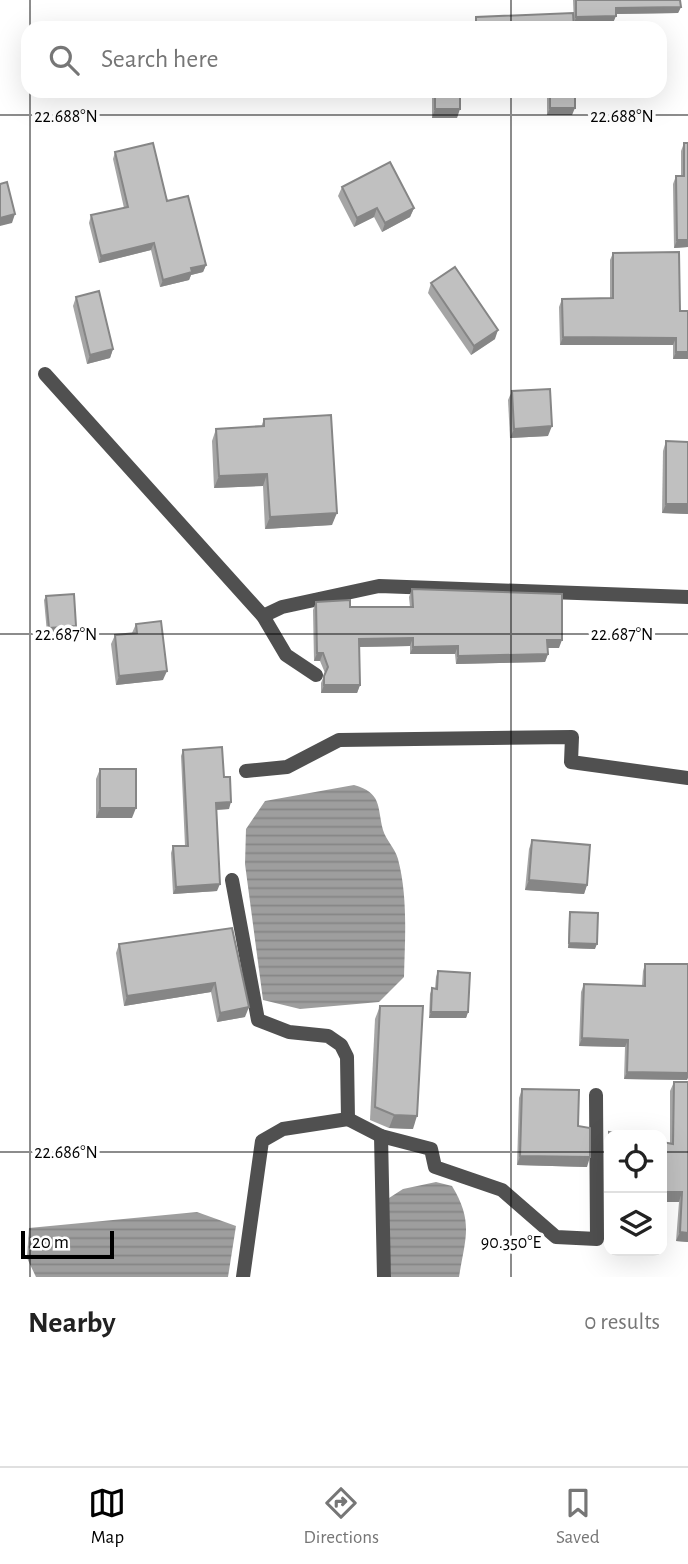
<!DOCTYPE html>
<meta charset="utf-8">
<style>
body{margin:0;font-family:"Alegreya Sans",sans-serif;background:#f2f2f2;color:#222}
.controls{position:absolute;right:21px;bottom:21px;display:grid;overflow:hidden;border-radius:14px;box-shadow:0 7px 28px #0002}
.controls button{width:63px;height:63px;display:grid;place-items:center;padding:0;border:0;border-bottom:2px solid #e0e0e0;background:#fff;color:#222;font:35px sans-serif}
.scale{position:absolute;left:21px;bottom:18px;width:93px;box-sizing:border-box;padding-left:7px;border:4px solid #000;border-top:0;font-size:19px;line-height:24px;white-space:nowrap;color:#000;-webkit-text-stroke:5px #fff;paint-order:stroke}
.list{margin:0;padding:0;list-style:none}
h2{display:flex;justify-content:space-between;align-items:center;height:91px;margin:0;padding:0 28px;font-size:30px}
h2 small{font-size:23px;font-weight:400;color:#767676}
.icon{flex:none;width:38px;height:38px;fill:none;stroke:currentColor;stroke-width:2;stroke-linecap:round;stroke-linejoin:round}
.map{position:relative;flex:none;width:688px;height:1277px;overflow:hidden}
.search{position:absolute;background:#fff;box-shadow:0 7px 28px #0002;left:21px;right:21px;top:21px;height:77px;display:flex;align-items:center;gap:18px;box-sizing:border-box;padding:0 24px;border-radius:21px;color:#767676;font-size:26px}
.sheet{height:189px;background:#fff}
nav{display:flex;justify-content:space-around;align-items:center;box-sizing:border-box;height:98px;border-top:2px solid #e0e0e0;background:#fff;font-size:19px;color:#767676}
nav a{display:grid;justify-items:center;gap:4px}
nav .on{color:#000}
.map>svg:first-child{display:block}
.water{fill:url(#water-rules)}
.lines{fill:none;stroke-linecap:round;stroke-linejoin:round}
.street{stroke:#505050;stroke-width:14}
.wall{fill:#a5a5a5}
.shaded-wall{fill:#868686}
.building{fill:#c0c0c0;stroke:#868686;stroke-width:2}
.ticks{fill:none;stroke:#000;stroke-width:2;stroke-opacity:0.45}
.ticks-label{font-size:18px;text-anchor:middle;fill:#000;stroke:#fff;stroke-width:7;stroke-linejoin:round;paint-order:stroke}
</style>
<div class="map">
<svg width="688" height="1277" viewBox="0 0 688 1277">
<defs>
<pattern id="water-rules" width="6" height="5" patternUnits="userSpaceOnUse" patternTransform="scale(1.75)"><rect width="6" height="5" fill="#9e9e9e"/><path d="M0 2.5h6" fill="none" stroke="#868686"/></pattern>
</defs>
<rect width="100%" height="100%" fill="#fff"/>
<g class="water">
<path d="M354,785C382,793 377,806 383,830C386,840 395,848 398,859C408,897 405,938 404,977L379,1002L300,1009L263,1000L245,864L246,829L265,801Z"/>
<path d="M436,1182L452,1186C474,1222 465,1239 459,1277H391L386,1214L389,1198L403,1189Z"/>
<polygon points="197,1212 236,1226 228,1277 36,1277 27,1258 29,1228"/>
</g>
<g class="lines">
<g class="street">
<polyline points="45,374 263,616 286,655 316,675"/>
<polyline points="263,616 282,607 379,586 688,597"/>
<polyline points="246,771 287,767 339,740 572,737 571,762 688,778"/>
<polyline points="232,880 258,1020 289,1032 328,1036 341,1045 347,1057 348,1119 283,1129 262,1141 243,1277"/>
<polyline points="348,1119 381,1136 431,1149 435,1167 502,1190 556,1237 597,1239 596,1095"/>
<polyline points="381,1136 384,1277"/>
</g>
</g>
<g class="wall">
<polygon points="573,0 680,0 681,7 678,13 616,14 613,23 574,24"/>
<polygon points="476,17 574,28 473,28"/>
<polygon points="432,91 460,91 457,118 432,118"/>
<polygon points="547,91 575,91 572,115 547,115"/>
<polygon points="684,143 688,247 674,248 673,184 676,176 681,176 681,151"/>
<polygon points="115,152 167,201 206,265 203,272 191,275 189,280 160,287 151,250 99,263 89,223 91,215 124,208 113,159"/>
<polygon points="342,187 414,208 410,217 382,232 374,217 354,227 338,196"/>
<polygon points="613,253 680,311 688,359 673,359 673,345 560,345 559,307 562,299 610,298 610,260"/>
<polygon points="431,283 495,339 471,355 428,293"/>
<polygon points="76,297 113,349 110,358 87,364 73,306"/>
<polygon points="512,391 548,436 510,438 508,400"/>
<polygon points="264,419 332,525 265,529 263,486 214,488 212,441 216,429 261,427"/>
<polygon points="666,441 688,442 688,514 662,513 663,451"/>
<polygon points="412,589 559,648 548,648 548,654 545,662 456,664 455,654 410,654 410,646 360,647 360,685 357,693 321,693 321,683 325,673 320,661 314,661 313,610 316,602 350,607 410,607 409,597"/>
<polygon points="46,596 76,626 75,630 47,633 44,600"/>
<polygon points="136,624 163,680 116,685 111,644 115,635 132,633"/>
<polygon points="183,750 224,777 229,809 216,810 217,891 173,894 171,853 173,846 185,846 181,756"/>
<polygon points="100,769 132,818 96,818 96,779"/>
<polygon points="532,840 587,885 584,894 525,890 529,849"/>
<polygon points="570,912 595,949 568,948 569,917"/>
<polygon points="232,928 245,1017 217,1022 211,992 124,1006 116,953 119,944"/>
<polygon points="645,964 687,1080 624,1079 625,1047 579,1046 581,992 584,984 642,986 643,971"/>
<polygon points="438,971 468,1012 466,1018 429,1018 430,994 432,988 435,989 436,977"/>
<polygon points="380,1006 413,1129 389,1128 370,1120 375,1019"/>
<polygon points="674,1082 688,1242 676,1241 679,1202 663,1202 662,1142 670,1143 670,1091"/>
<polygon points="522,1089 578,1126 587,1167 517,1165 519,1098"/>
<polygon points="609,1132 609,1167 606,1167 606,1141"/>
</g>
<g class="shaded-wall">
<polygon points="681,7 678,13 613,14 616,8"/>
<polygon points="616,16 613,23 574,24 576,17"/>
<polygon points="550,108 575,108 572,115 547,115"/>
<polygon points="435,109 460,109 457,118 432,118"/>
<polygon points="377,208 374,217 354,227 357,218"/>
<polygon points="414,208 410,217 382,232 385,223"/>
<polygon points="15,214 12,223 0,226 0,218"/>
<polygon points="677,240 688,240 688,247 674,248"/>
<polygon points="154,243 151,250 99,263 101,256"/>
<polygon points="206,265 203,272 191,275 189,280 160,287 163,280 191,268"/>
<polygon points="498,330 495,339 471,355 474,346"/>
<polygon points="563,337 676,338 673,345 560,345"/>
<polygon points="113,349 110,358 87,364 90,355"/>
<polygon points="676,352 688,352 688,359 673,359"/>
<polygon points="552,426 548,436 510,438 514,429"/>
<polygon points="267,474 263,486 214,488 219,476"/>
<polygon points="666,504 688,504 688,514 662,513"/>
<polygon points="337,513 332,525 265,529 270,517"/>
<polygon points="76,626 75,630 47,633 49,628"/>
<polygon points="413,638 410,646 357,647 359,639"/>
<polygon points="547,640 562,640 559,648 544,648"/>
<polygon points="458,646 455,654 410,654 413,647"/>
<polygon points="317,653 323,653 320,661 314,661"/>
<polygon points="548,654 545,662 456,664 458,656"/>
<polygon points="167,671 163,680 116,685 119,676"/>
<polygon points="324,685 360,685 357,693 321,693"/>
<polygon points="231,802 229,809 213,810 216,803"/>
<polygon points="100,808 136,808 132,818 96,818"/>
<polygon points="529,880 587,885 584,894 525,890"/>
<polygon points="220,884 217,891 173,894 176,887"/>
<polygon points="569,943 597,944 595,949 568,948"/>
<polygon points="215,983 211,992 124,1006 127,996"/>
<polygon points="249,1007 245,1017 217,1022 220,1013"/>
<polygon points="431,1012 468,1012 466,1018 429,1018"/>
<polygon points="582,1038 628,1040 625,1047 579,1046"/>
<polygon points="627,1072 688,1073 688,1078 687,1080 624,1079"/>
<polygon points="394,1115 417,1116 413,1129 389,1128"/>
<polygon points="520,1156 590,1157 587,1167 517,1165"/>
<polygon points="666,1192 682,1192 679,1202 663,1202"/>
<polygon points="680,1232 688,1233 688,1242 676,1241"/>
</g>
<g class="building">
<polygon points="576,0 680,0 681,7 616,8 616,16 576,17"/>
<polygon points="573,13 574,28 476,28 476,17"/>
<rect x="435" y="91" width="25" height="18"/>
<rect x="550" y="91" width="25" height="17"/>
<polygon points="153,143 167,201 188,196 206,265 191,268 192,272 163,280 154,243 101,256 91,215 128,207 115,152"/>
<polygon points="684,143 688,143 688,240 677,240 676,176 684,176"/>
<polygon points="390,162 414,208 385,223 377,208 357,218 342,187"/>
<polygon points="7,182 15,214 0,218 0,184"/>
<polygon points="679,252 680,311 688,311 688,352 676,352 676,338 563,337 562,299 613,298 613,253"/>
<polygon points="455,267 498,330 474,346 431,283"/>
<polygon points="99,291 113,349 90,355 76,297"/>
<polygon points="550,389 552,426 514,429 512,391"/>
<polygon points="331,415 337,513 270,517 267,474 219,476 216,429 264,426 264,419"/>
<polygon points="666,441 688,442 688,504 666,504"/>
<polygon points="412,589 562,594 562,640 547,640 548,654 458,656 458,646 413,647 413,638 359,639 360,685 324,685 324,676 328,667 323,653 317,653 316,602 350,600 350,607 413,607"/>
<polygon points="74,594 76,626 49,628 46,596"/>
<polygon points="161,621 167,671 119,676 115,635 137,633 136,624"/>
<polygon points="222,747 224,777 230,777 231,802 216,803 220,884 176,887 173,846 188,846 183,750"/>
<rect x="100" y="769" width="36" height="39"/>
<polygon points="532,840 590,845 587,885 529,880"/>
<polygon points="570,912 598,913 597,944 569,943"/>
<polygon points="232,928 249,1007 220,1013 215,983 127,996 119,944"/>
<polygon points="645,964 688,964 688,1073 627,1072 628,1040 582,1038 584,984 645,986"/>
<polygon points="438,971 470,973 468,1012 431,1012 432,988 437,989"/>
<polygon points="380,1006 423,1006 417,1116 394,1115 375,1107"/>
<polygon points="674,1082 688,1082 688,1233 680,1232 682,1192 666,1192 666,1173 662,1172 662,1142 673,1144"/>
<polygon points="522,1089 579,1090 578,1126 590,1128 590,1157 520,1156"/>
<polygon points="609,1132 626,1135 609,1135"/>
</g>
<path class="ticks" d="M30,0V28M511,0V28M30,91V1277M511,91V1277M0,115H688M0,634H688M0,1152H609M662,1152H688"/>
<g class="ticks-label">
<text x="66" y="122">22.688°N</text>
<text x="622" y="122">22.688°N</text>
<text x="66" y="640">22.687°N</text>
<text x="622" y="640">22.687°N</text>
<text x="66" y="1158">22.686°N</text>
<text x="511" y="1248">90.350°E</text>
</g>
</svg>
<div class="controls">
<button><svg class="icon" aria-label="locate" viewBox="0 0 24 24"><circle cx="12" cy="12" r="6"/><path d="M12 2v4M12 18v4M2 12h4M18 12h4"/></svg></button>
<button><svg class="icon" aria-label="layers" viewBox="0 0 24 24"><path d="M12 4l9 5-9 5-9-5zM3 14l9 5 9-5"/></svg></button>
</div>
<div class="scale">20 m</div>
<div class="search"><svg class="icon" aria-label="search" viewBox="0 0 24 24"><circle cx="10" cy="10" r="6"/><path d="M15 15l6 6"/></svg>Search here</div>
</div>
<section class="sheet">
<h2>Nearby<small>0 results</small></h2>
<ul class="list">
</ul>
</section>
<nav>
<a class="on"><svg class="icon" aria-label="map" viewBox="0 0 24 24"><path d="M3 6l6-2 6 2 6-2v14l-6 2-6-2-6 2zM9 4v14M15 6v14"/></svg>Map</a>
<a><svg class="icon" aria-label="directions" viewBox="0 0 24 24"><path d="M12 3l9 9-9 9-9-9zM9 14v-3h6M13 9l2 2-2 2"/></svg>Directions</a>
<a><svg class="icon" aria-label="saved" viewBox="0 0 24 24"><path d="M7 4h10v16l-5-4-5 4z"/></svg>Saved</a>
</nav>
